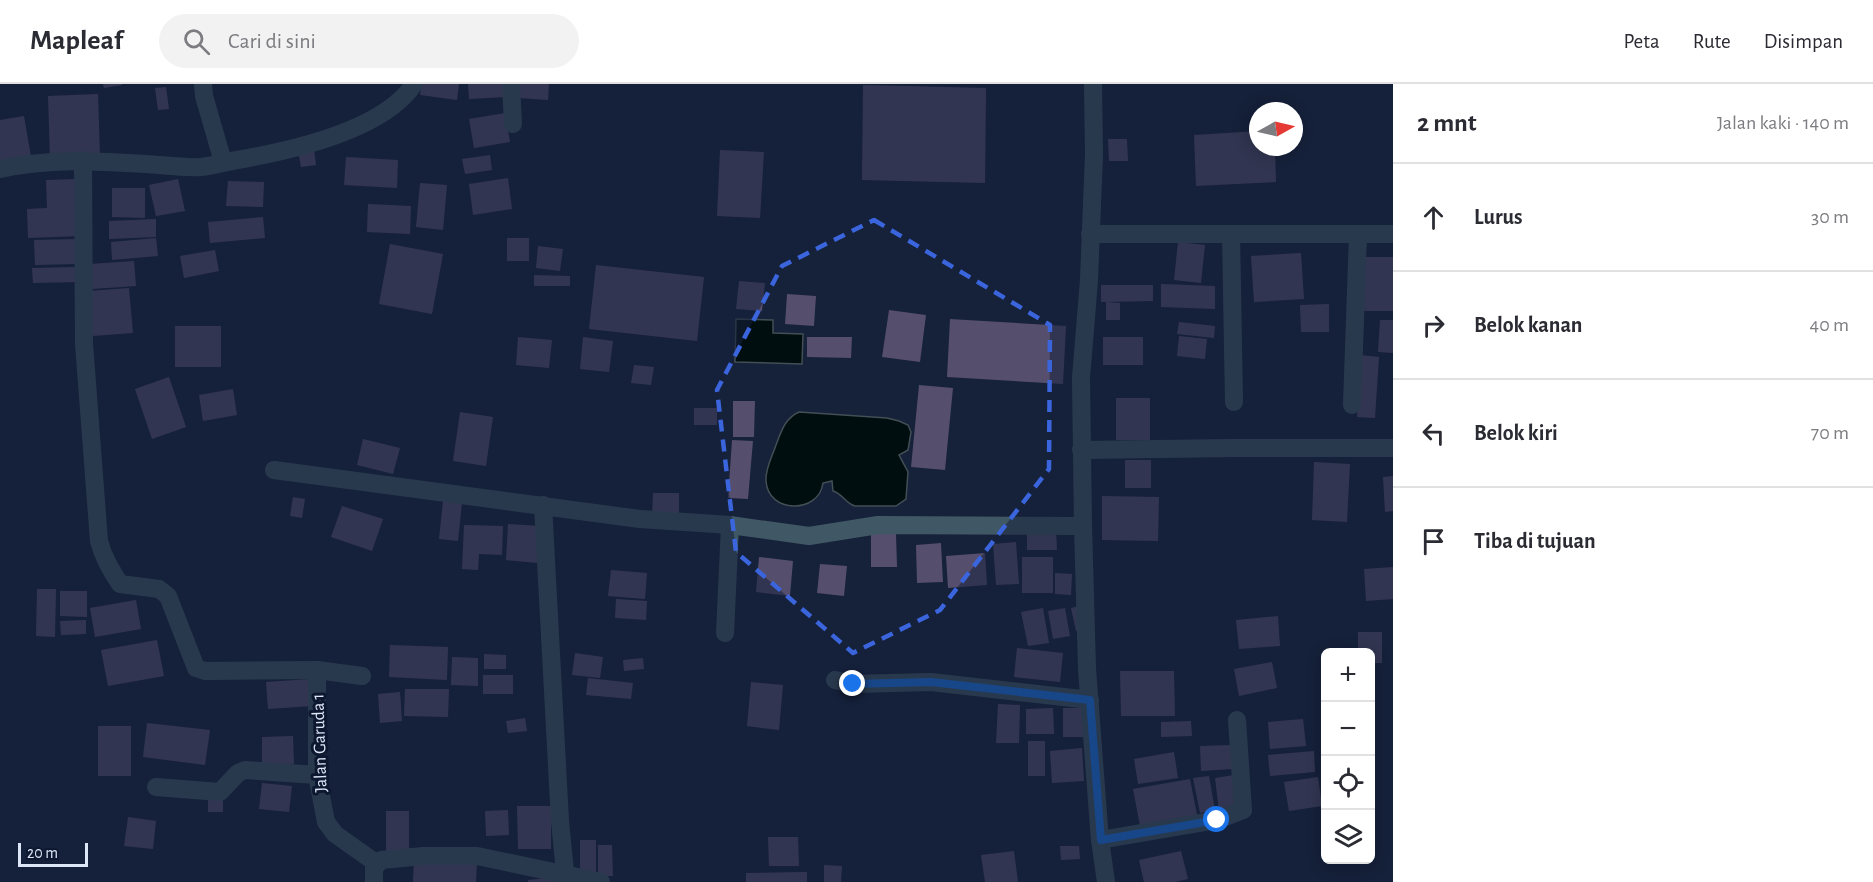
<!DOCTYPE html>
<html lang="id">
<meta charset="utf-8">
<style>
body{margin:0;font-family:"Alegreya Sans",sans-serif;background:#f2f2f3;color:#2b2b33}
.controls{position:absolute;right:18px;bottom:18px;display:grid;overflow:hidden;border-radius:9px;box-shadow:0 3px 15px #0003}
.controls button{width:54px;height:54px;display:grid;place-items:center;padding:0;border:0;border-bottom:2px solid #e1e1e2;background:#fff;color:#2b2b33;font:30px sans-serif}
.compass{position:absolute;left:1249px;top:18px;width:54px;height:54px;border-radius:50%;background:#fff;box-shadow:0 3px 15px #0003;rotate:82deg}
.scale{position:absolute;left:18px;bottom:15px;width:70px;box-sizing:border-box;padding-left:6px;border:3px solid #dde6f7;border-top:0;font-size:16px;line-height:21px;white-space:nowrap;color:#dde6f7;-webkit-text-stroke:4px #0d1830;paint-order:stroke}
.stop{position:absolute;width:18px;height:18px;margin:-14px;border:4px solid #1a73e8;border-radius:50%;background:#fff}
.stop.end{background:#1a73e8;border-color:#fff;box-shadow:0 2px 6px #0008}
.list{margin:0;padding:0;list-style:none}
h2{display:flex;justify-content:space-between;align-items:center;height:78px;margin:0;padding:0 24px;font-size:26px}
h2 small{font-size:20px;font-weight:400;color:#7c7c81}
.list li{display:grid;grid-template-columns:39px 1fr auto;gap:18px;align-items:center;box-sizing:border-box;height:108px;padding:0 24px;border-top:2px solid #e1e1e2}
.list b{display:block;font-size:22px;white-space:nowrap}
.list em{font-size:20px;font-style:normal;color:#7c7c81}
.icon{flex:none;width:33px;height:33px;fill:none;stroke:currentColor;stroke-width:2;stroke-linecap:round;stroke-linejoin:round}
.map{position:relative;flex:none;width:1393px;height:798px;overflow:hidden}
header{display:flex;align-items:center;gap:36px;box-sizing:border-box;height:84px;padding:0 30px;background:#fff;border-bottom:2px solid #e1e1e2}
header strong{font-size:28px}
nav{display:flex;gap:33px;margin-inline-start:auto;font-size:21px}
.search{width:420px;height:54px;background:#f2f2f3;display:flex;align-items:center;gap:15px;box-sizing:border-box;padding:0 21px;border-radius:33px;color:#7c7c81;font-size:22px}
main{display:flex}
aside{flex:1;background:#fff}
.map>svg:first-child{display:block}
.water{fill:#000e10;stroke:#424f55;stroke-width:1.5}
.building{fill:#564e6d}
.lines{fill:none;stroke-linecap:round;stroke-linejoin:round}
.minor{stroke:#405865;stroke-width:18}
.route{stroke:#1a73e8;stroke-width:8}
.marked{fill:none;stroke:#3a65dd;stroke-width:4.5;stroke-dasharray:12 8;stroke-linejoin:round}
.labels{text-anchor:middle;stroke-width:6;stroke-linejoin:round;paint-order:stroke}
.street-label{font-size:18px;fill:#dde6f7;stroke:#0d1830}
</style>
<header>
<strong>Mapleaf</strong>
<div class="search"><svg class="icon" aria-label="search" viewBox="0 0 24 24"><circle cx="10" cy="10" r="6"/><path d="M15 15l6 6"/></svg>Cari di sini</div>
<nav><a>Peta</a><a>Rute</a><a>Disimpan</a></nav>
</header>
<main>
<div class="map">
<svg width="1393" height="798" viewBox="0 0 1393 798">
<rect width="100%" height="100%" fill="#16213a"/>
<g class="water">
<polygon points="736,235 773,236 773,249 803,250 802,280 735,278"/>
<path d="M799,328L887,334L899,337L908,341L911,348L908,366L899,371L908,388L906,415L896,422H855C845,419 843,410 833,407L832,397L823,399C819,430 768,430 766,397C765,385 772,373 776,361C781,348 785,334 799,328Z"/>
</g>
<g class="building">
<polygon points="103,0 122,0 122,1 104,4"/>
<polygon points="422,0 459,0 457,16 420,11"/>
<polygon points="468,0 506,0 506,13 469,15"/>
<polygon points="520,0 549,0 548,16 519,14"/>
<polygon points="863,1 986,4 985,99 862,96"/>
<polygon points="166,3 169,25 158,26 155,4"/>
<polygon points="98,10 100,72 50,75 48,12"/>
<polygon points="505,29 510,58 474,64 469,35"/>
<polygon points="24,32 31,73 0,78 0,36"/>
<polygon points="1258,47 1258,63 1275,63 1276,98 1196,102 1194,51"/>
<polygon points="1108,55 1127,55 1128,77 1109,77"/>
<polygon points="314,65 316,81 301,83 298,67"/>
<polygon points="720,66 764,68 760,134 717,132"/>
<polygon points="490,71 492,86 465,90 462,75"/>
<polygon points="346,73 398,76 397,104 344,101"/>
<polygon points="508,94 512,125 473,131 469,100"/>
<polygon points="80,95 82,152 28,154 27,125 47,124 46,96"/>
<polygon points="178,95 185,127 156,132 149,101"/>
<polygon points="228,97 264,98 263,123 226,122"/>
<polygon points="420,99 447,101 443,146 416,143"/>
<polygon points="112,104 145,104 145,134 112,133"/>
<polygon points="368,120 411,122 410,150 367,148"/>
<polygon points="263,133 265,154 210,159 208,138"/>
<polygon points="156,135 156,153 109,155 109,137"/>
<polygon points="156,154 158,172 112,176 111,158"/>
<rect x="507" y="154" width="22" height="23"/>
<polygon points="76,155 76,180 35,181 34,156"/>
<polygon points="1178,158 1205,161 1201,199 1174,196"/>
<polygon points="390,160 443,170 432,230 379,220"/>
<polygon points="538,162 563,165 560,187 536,184"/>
<polygon points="215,166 219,187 184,194 180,172"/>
<polygon points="1301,169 1304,215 1254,218 1251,172"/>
<polygon points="1365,173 1393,173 1393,227 1364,227"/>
<polygon points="134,177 136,202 92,205 90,180"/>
<polygon points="596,181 704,193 697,257 589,245"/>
<polygon points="76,183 77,198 33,199 32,184"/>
<polygon points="534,191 570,192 570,202 534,202"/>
<polygon points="739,197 765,199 762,227 736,225"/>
<polygon points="1161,200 1215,202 1215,225 1161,223"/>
<polygon points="1101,201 1153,201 1153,217 1101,218"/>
<polygon points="129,204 133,249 92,252 89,207"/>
<polygon points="787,210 816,212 814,242 785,240"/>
<polygon points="1106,218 1120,219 1120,236 1106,236"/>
<polygon points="1329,220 1329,248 1301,248 1300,221"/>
<polygon points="889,226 926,231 920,278 882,273"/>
<polygon points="950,235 1066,242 1063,300 947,293"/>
<polygon points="1380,236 1393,236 1393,269 1378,268"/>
<polygon points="1179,238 1215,242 1214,254 1177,250"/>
<rect x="175" y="242" width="46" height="41"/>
<polygon points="1179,252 1207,255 1205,275 1177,272"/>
<polygon points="518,253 552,256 549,284 516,281"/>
<polygon points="583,253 613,257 609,288 580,285"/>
<polygon points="807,253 852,253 851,274 807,273"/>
<rect x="1103" y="253" width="40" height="28"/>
<polygon points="1361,271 1379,273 1375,334 1357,333"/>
<polygon points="634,281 654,283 651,301 631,299"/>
<polygon points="169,293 186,343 152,355 135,305"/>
<polygon points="919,301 953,304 945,386 911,383"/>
<polygon points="233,305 237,331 203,337 199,311"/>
<rect x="1116" y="314" width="34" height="42"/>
<polygon points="733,317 755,317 754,353 733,353"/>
<rect x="694" y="324" width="23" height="17"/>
<polygon points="460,328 493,333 486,382 453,377"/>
<polygon points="363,355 400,364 393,390 357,381"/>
<polygon points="732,356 753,357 748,415 728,414"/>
<rect x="1125" y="376" width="26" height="28"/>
<polygon points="1314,378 1350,380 1347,438 1312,436"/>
<polygon points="1393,392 1393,427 1385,428 1383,393"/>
<polygon points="653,409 679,409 679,433 652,433"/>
<polygon points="1102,412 1159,413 1158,457 1102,456"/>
<polygon points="293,413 305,415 302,434 290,432"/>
<polygon points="443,417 462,419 458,457 439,455"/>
<polygon points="342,422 383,435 372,467 331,453"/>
<polygon points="508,440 540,442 538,479 506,476"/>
<polygon points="464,441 503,442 502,471 479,470 478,486 462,485"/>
<polygon points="1027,446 1056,446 1057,466 1027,466"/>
<polygon points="871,450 896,450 897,483 871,483"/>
<polygon points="1016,458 1019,500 996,501 993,460"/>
<polygon points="941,459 943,498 917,499 916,461"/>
<polygon points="985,469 987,501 948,504 946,472"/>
<polygon points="759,473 793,477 790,512 756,508"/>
<rect x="1022" y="473" width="31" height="36"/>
<polygon points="820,480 847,482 844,512 817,509"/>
<polygon points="1393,483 1393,515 1366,517 1364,485"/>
<polygon points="611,486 647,489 645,515 608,512"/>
<polygon points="1055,489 1072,490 1071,511 1055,510"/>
<polygon points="37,505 56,505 55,553 36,552"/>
<polygon points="60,507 87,507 87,533 60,532"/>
<polygon points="616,515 647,517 646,536 615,534"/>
<polygon points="136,516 141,545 95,553 90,524"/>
<polygon points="1080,522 1085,545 1076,547 1071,524"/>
<polygon points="1043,524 1049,559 1028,562 1021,528"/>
<polygon points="1065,524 1070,552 1053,555 1048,527"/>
<polygon points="1278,532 1280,562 1239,565 1236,536"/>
<polygon points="86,536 86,550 61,551 60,537"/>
<polygon points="1358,548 1382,548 1382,579 1370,579 1370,568 1358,568"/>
<polygon points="157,556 164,592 108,602 101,566"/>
<polygon points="390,561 448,563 447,596 389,593"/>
<polygon points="1017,564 1063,569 1060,598 1014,593"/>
<polygon points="575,569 603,573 600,594 572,591"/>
<polygon points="484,570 506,571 506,585 484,585"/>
<polygon points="452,573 478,574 478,602 451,601"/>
<polygon points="643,574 644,585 624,587 623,576"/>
<polygon points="1272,578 1277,604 1239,612 1234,585"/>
<polygon points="1120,587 1174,587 1175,632 1121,632"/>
<rect x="483" y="591" width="30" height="19"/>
<polygon points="588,594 633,599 631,615 586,611"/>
<polygon points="310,595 312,622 268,625 266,598"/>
<polygon points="751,598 783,601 779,646 747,642"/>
<polygon points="405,605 449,605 448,633 404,632"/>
<polygon points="400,608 402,637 380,639 378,610"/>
<polygon points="998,620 1020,621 1019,659 996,659"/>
<polygon points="1053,624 1054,650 1026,650 1026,625"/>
<rect x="1063" y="624" width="23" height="29"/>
<polygon points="525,634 527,647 508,649 506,637"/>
<polygon points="1303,635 1306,662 1270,665 1268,638"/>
<polygon points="1191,637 1192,652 1161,653 1161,638"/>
<polygon points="147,639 210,646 205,681 143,673"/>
<rect x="98" y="642" width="33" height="50"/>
<polygon points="293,652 294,680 262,680 262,653"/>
<rect x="1028" y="657" width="17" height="35"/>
<polygon points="1231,661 1232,685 1201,687 1200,662"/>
<polygon points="1082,664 1084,697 1052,699 1050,667"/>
<polygon points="1314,667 1315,688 1270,692 1268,671"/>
<polygon points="1174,668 1178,694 1138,700 1134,675"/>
<polygon points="1234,691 1238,725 1219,727 1215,694"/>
<polygon points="1209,692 1215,726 1200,729 1193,694"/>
<polygon points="1318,693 1322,722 1289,727 1284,698"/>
<polygon points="1190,695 1198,736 1141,747 1133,705"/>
<polygon points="262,699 292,702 289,728 259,725"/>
<rect x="208" y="714" width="15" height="14"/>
<polygon points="517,722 551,722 551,765 518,765"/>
<polygon points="508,726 509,751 486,752 485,727"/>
<polygon points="386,727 409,727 409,770 386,771"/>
<polygon points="128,733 156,737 153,765 124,762"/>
<polygon points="768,753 798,753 799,782 769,782"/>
<rect x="580" y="756" width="16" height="36"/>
<polygon points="598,761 612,761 613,792 598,792"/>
<polygon points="1060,762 1079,762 1080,775 1061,776"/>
<polygon points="1014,767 1018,798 985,798 981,771"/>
<polygon points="1181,767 1188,795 1175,798 1144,798 1139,776"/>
<polygon points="414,775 477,778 476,798 413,798"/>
<polygon points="824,781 842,782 841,798 824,798"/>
<polygon points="807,788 807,798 746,798 746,789"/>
<polygon points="557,793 557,798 528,798 528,796"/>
</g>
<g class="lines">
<g class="minor">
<polyline points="203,0 204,12 223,78"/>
<polyline points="511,0 513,40"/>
<polyline points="1093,0 1094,70 1089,196 1081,294 1083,442 1087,585 1100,756 1106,798"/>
<path d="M83,76L84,260L99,457C103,473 111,486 120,500L159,505L168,512L196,584L205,587L317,586L362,592"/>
<path d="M0,85C50,74 95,77 146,80C163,81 183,84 201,83C212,82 225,78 237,76C289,67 383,47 414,0"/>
<polyline points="1090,150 1393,150"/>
<polyline points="1231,150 1234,318"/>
<polyline points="1352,321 1358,150"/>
<polyline points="1081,366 1235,364 1393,364"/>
<polyline points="274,386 640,435 730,441 809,452 878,441 1083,442"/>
<polyline points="543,421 560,737 566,798"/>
<polyline points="725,549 730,441"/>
<polyline points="317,586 317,691 326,738 335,750 376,779"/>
<polyline points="835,596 853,600 931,598 1090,616"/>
<polyline points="156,703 220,708 238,689 245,686 317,691"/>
<polyline points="1100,756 1217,736 1243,726 1237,636"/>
<polyline points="374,798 374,784 381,776 424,772 477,772 601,798"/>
</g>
</g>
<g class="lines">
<polyline class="route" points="853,600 931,598 1090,616 1101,756 1217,736"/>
</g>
<path d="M0 0H1393V798H0ZM874,136L1050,241L1049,385L940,526L853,569L736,468L717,306L782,182Z" fill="#16213a" fill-opacity=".55" fill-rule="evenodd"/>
<path class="marked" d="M874,136L1050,241L1049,385L940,526L853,569L736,468L717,306L782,182Z"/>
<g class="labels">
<g class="street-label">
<text transform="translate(319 659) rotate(-92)" y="6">Jalan Garuda 1</text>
</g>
</g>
</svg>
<div class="controls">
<button>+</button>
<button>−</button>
<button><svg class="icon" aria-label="locate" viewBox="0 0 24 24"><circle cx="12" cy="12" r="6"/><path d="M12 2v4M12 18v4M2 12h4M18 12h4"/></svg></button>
<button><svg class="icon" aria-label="layers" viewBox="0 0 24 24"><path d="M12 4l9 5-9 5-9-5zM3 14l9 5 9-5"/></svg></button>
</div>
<svg class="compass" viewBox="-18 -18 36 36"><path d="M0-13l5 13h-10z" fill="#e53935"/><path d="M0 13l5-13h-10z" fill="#7c7c81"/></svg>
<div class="scale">20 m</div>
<div class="stop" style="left:1217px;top:736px"></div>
<div class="stop end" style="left:853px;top:600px"></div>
</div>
<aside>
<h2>2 mnt<small>Jalan kaki · 140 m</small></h2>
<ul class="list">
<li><svg class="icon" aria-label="ahead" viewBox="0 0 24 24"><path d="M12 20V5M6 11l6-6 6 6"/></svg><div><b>Lurus</b></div><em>30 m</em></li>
<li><svg class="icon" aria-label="right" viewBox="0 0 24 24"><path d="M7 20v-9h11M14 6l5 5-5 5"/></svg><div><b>Belok kanan</b></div><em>40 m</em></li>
<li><svg class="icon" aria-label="left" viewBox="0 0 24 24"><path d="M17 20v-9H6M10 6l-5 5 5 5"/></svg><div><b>Belok kiri</b></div><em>70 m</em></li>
<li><svg class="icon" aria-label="arrive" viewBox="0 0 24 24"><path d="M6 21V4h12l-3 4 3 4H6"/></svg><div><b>Tiba di tujuan</b></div></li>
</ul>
</aside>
</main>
